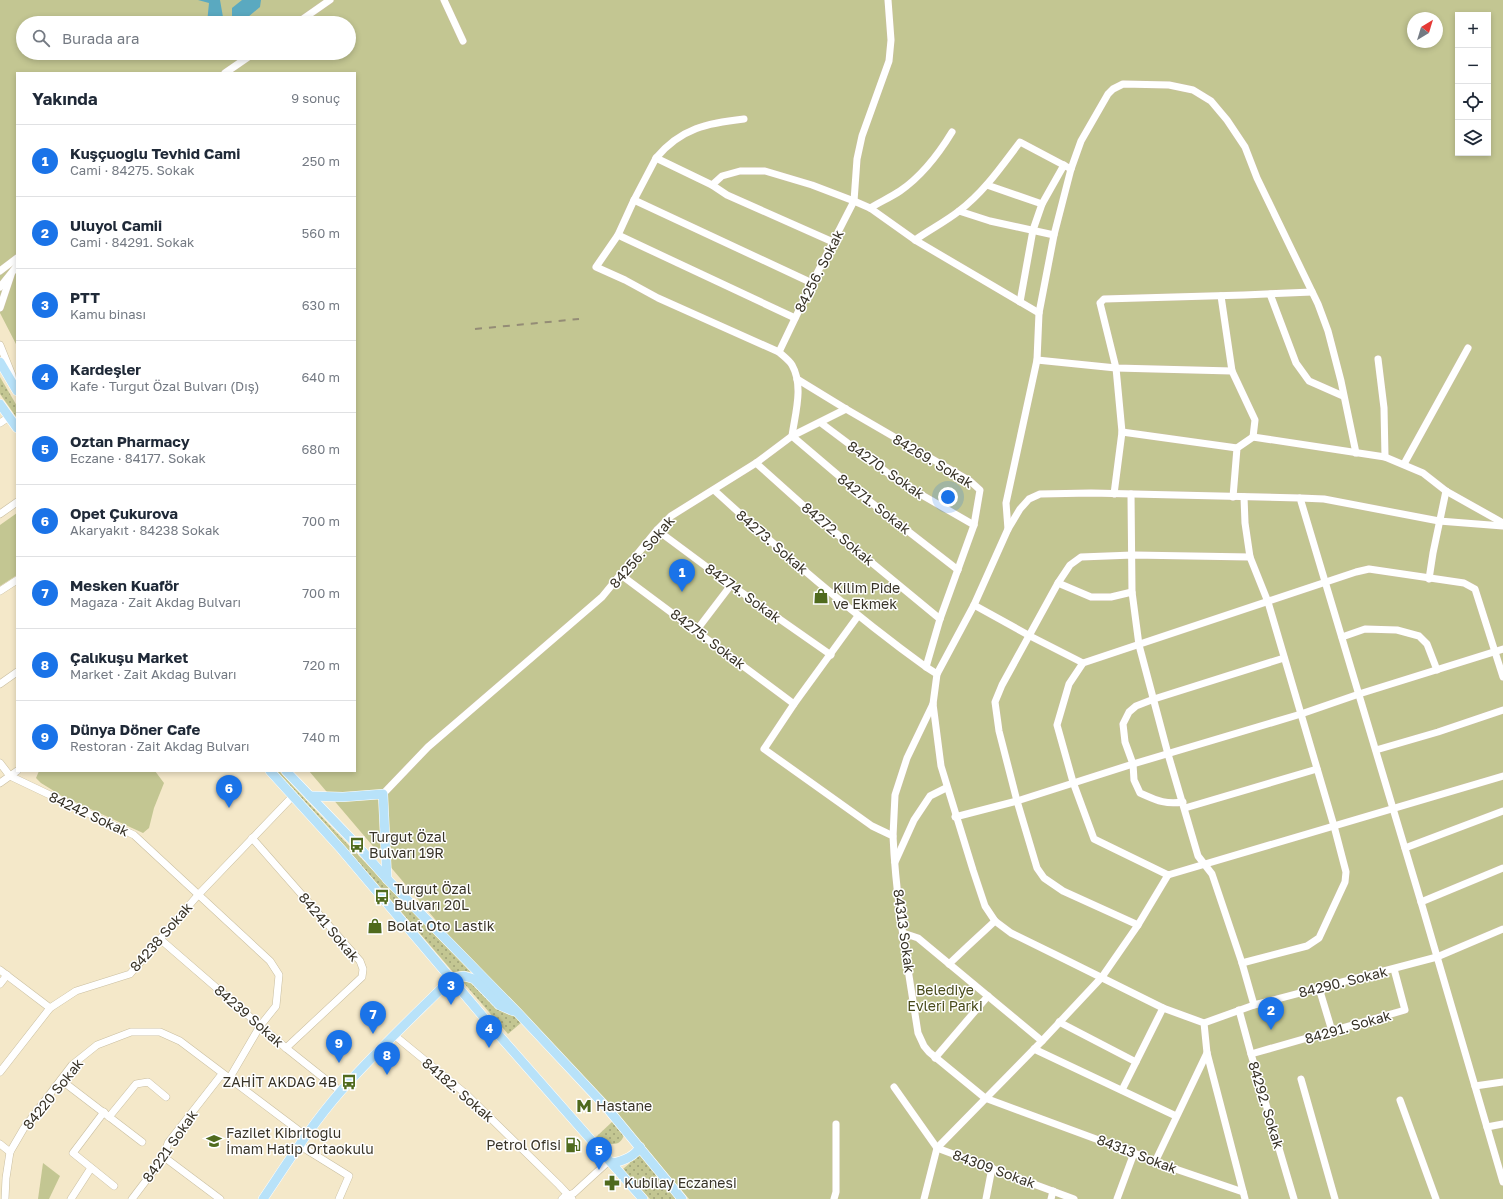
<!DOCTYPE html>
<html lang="tr">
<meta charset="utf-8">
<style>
body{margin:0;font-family:"Golos Text",sans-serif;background:#f6f6f7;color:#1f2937}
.controls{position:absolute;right:12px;top:12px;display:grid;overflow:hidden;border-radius:0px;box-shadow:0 2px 6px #0003}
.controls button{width:36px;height:36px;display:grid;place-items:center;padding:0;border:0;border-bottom:1px solid #e0e1e3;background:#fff;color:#1f2937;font:20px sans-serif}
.compass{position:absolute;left:1407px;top:12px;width:36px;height:36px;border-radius:50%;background:#fff;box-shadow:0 2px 6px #0003;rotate:38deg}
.you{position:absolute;left:948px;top:497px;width:14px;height:14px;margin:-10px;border:3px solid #fff;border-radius:50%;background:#1a73e8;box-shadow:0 0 0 6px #1a73e833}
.badge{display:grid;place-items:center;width:26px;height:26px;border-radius:50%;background:#1a73e8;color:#fff;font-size:13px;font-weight:700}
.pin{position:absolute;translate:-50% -33px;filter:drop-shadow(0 1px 2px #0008)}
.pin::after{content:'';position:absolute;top:21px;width:14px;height:12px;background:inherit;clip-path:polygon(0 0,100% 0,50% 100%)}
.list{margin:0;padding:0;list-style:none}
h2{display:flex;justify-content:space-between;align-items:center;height:52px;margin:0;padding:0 16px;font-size:17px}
h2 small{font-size:13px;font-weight:400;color:#747a83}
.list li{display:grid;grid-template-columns:26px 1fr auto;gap:12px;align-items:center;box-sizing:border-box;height:72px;padding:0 16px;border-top:1px solid #e0e1e3}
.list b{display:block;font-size:15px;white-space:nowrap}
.list p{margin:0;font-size:13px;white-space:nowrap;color:#747a83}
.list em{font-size:13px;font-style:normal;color:#747a83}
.icon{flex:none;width:22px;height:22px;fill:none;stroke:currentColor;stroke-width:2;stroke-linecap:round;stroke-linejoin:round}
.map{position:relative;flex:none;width:1503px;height:1199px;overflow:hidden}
.search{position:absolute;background:#fff;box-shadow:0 2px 6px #0003;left:16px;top:16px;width:340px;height:44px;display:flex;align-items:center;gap:10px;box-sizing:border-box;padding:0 14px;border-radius:22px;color:#747a83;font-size:15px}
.panel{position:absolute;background:#fff;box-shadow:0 2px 6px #0003;left:16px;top:72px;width:340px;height:700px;border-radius:0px}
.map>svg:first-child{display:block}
.grass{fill:url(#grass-dots)}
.park{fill:#c3c692;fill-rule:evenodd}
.water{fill:#5aa9c0}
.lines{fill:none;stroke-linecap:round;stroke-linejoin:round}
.minor-casing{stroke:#cabfa1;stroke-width:8}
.major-casing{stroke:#fff;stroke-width:10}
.minor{stroke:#fff;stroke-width:7}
.major{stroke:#b8e2f9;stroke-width:9}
.rail{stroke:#948c76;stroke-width:2;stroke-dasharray:7 7;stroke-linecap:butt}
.labels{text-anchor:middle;stroke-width:3;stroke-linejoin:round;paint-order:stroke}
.street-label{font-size:14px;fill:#383327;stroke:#fff}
.poi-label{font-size:14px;fill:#383327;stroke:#fff;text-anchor:start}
.park-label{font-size:14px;fill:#484a1a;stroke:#fff}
</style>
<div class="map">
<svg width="1503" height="1199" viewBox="0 0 1503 1199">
<defs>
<pattern id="grass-dots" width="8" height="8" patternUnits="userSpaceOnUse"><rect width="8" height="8" fill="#c3c692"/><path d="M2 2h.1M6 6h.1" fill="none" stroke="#9fa177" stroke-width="1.8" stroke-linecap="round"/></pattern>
</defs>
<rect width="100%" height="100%" fill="#f4e8c9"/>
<g class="grass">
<polygon points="0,377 17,406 17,418 0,394"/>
<polygon points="277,771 279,771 332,828 471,972 465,971 453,972 330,829"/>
<polygon points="470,981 511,1010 522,1022 508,1034 463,982"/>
<path d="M613,1121L624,1135C619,1150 605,1143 596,1137Z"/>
<polygon points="637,1150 676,1199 650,1199 623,1169 630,1163 627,1158"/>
</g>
<g class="park">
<path d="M0,0H1503V1199H689L642,1144L485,978L309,771H355V73H17V346L0,313ZM1458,15H1488V153H1458ZM1413,18H1437V42H1413ZM23,23H349V53H23Z"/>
<polygon points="17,513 17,575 0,586 0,525"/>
<polygon points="39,771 155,771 164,783 154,808 149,828 143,833 62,796 41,783 36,778"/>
<polygon points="43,1163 60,1176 49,1199 38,1199"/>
</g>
<polygon class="water" points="198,0 220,0 223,17 232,18 232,8 242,0 261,0 260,7 241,23 207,23 209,3"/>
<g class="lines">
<g class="minor-casing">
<g id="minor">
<polyline points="444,0 463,41"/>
<polyline points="297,23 330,0"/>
<polyline points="225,73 254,53"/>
<path d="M656,158C681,128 708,123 744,119"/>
<polyline points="712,185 722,176 740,171 765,171 812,185 854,201 870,208 915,240 1039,313"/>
<polyline points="987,185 1042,204"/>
<polyline points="634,200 812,283"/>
<path d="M870,208C880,202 891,197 900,191C922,176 938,155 952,132"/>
<polyline points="959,211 990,221 1054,235"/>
<polyline points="618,235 634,200 656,158 712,185 727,195 833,242"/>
<path d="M915,240C929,230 945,222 959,211C984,192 1001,167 1020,142L1071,169"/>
<polyline points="0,271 17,258"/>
<polyline points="0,287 17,266"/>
<polyline points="1270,294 1296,363 1309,381 1343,396"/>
<polyline points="1221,296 1232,371 1255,420 1253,437"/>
<polyline points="1020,302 1033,230 1042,204 1064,165"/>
<polyline points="0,308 11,275"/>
<polyline points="0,345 12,375 13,381"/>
<polyline points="779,352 658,298 625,280 596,267 618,235 795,318"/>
<polyline points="1378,359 1384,408 1385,457"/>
<polyline points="1037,360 1116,368 1232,371"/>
<polyline points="797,379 846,409 970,481 980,490 974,525 940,619 926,667 937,674"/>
<polyline points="846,409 792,436 859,493 958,570"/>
<polyline points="0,423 9,417"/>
<polyline points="821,423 901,483 974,525"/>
<polyline points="1122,432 1237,448"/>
<polyline points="756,463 814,515 940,619"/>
<polyline points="1404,464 1468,348"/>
<path d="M714,490C782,552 851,613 926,667"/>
<polyline points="1114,494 1122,432 1116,368 1100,303 1104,299 1244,295 1312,292"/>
<polyline points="1131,494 1132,592 1139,645 1168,754 1198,856 1212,874 1242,963 1254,1005"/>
<polyline points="1233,497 1237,448 1253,437 1385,457 1423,473 1446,491 1503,523"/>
<polyline points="1300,498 1324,499 1439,521 1503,526"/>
<polyline points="0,514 17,502"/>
<polyline points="1008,529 1006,503 1037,360 1039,313 1054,235 1071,169 1081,141 1108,94 1113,89 1123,84 1169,85 1193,90 1211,101 1227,120 1245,147 1257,178 1318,304 1328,331 1341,381 1356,453"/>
<polyline points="657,530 731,585 831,655"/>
<polyline points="621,575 794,704"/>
<polyline points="1429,579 1433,553 1446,491"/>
<polyline points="1058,583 1091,597 1111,597 1132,592"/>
<polyline points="0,591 17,580"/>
<polyline points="974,605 1030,636 1083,663"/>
<path d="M858,616L794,704L764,749L872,826L893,836C896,902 908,968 918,1033L924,1046L929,1052L985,1098L1134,1153L1155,1162L1243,1192"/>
<polyline points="696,631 731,585"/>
<polyline points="1342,637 1365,629 1397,630 1419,636 1427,644 1437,670"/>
<polyline points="1503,677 1475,589 1464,583 1369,569 1356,572 1083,663 1069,684 1057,725 1073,782 1094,839 1168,875 1503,776"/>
<polyline points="0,684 17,672"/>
<polyline points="1376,750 1438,732 1503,710"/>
<polyline points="0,763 10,776 134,835 270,961 279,975 276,1006 260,1026 229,1079"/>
<polyline points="0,783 17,771"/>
<path d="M383,794L428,747L602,597L657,530L671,516L756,463L792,436C795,414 804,386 792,365C789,360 783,356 779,352L812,283L854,201L857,159L862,136L889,61L891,40L888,0"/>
<path d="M1183,802C1165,805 1156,800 1140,793L1134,780L1133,764L1125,742L1123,724L1129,712L1136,706L1154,699L1284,658"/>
<polyline points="1185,808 1317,769"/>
<polyline points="955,817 1017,801 1133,764 1301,714 1359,694 1503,649"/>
<polyline points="893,836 895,795 907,758 933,704"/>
<polyline points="252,838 360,961 363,969 362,977 286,1048"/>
<polyline points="1405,848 1503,811"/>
<polyline points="895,862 914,820 930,796 946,788"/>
<polyline points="1421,902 1503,868"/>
<polyline points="1138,925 1063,891 1044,878 1037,868 1017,801 999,731 995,702 1002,685 1058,583 1070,565 1081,557 1133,555 1250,557"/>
<polyline points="903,933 918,938 1042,1041"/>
<polyline points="160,939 286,1048 340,1091"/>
<polyline points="1242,963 1307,946 1319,938 1345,882 1346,872 1334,826 1268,602 1250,557 1245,523 1244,497"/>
<polyline points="949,964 968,946 995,921"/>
<polyline points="0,970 50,1008"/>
<polyline points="0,984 7,975"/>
<polyline points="1319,988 1332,1031"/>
<polyline points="1239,1010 1251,1054 1294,1199"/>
<polyline points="1059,1022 1136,1062"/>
<polyline points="1204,1023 1254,1005 1437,957 1503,929"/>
<polyline points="394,1035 466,1094 559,1185 572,1199"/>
<polyline points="1034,1049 1176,1116"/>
<polyline points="1251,1054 1405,1010 1394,969"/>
<polyline points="935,1058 988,996"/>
<polyline points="0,1072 50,1008 76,991 130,974 198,895 293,796"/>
<polyline points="1301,1079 1335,1199"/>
<polyline points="61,1080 142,1142"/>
<polyline points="1475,1086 1503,1082"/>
<polyline points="894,1087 937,1148 1074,1199"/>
<polyline points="1122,1090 1163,1008"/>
<polyline points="1400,1100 1436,1199"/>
<polyline points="104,1112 73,1153 114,1186"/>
<polyline points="109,1117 136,1084 148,1082 166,1097"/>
<polyline points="1487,1127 1503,1124"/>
<polyline points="0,1144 10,1152"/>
<polyline points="299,1145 349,1176 339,1199"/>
<polyline points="164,1157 220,1199"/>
<polyline points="1155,1162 1207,1053"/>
<polyline points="5,1199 6,1178 10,1152 24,1128 72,1065 97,1045 131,1032 160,1032 180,1041 306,1136"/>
<polyline points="71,1199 91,1168"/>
<polyline points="132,1199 164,1157 168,1143 222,1074"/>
<polyline points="562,1199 564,1197 574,1193 610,1160"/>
<polyline points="834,1199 836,1192 836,1124"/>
<polyline points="924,1199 937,1148 1042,1041 1102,977 1138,925 1168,875"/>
<polyline points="986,1199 992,1168"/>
<polyline points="1051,1199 1053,1191"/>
<polyline points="1117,1199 1134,1153"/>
<polyline points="1245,1199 1207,1053 1204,1023 1163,1008 1056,955 1011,933 995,921 985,906 973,870 941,766 933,704 937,674 974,605 1008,529 1020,509 1029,499 1040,494 1091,493 1300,498 1421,902 1503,1182"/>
</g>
</g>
<g class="major-casing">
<g id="major">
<polyline points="0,362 17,391"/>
<polyline points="0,404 17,428"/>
<polyline points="270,771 341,849 497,1033 643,1199"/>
<polyline points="286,771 357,845 387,879 519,1014 607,1108 682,1199"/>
<polyline points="310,796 343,797 383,794 387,879"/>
<polyline points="452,978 464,976 474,979 499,1005 513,1011"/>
<path d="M612,1163C623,1161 634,1157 640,1147"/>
<path d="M263,1199C288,1162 312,1124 341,1091C376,1051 415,1015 452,978"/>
</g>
</g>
<use href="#minor" class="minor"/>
<use href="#major" class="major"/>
<polyline class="rail" points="475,329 579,319"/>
</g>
<defs>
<g id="shop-bare" transform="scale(1.2)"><path d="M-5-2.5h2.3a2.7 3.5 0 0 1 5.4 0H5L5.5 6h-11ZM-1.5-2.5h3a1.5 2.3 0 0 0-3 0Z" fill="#4f6a1d" stroke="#fff" stroke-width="2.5" paint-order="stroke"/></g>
<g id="bus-bare" transform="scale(1.2)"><path d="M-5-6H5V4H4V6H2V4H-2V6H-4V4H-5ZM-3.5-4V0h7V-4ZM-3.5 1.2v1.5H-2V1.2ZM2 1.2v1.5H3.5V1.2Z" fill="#4f6a1d" stroke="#fff" stroke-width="2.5" paint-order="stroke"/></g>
<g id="metro-bare" transform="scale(1.2)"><path d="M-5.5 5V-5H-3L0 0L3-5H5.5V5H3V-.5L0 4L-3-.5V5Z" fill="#4f6a1d" stroke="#fff" stroke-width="2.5" paint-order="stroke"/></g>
<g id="school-bare" transform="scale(1.2)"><path d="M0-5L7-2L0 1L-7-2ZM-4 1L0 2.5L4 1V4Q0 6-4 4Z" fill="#4f6a1d" stroke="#fff" stroke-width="2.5" paint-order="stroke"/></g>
<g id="fuel-bare" transform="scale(1.2)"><path d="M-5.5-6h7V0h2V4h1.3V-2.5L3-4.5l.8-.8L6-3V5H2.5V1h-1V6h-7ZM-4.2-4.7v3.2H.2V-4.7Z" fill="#4f6a1d" stroke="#fff" stroke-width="2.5" paint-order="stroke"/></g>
<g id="pharmacy-bare" transform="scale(1.2)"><path d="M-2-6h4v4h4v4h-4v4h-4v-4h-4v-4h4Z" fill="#4f6a1d" stroke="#fff" stroke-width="2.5" paint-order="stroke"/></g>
</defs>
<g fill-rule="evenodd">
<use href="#shop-bare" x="821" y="596"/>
<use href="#bus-bare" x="357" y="845"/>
<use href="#bus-bare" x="382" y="897"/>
<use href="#shop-bare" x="375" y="926"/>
<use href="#bus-bare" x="349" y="1082"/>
<use href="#metro-bare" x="584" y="1106"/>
<use href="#school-bare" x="214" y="1141"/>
<use href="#fuel-bare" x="573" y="1145"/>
<use href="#pharmacy-bare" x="612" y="1183"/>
</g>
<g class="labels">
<g class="street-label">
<text transform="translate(819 271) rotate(-63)" y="5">84256. Sokak</text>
<text transform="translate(933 461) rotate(31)" y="5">84269. Sokak</text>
<text transform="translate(886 470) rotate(35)" y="5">84270. Sokak</text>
<text transform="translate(874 504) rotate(38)" y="5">84271. Sokak</text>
<text transform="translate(838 534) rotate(40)" y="5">84272. Sokak</text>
<text transform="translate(772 542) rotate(41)" y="5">84273. Sokak</text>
<text transform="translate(642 552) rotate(-49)" y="5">84256. Sokak</text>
<text transform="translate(743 593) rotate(36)" y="5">84274. Sokak</text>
<text transform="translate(708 639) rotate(37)" y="5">84275. Sokak</text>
<text transform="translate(89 814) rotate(25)" y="5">84242 Sokak</text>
<text transform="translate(329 927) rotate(50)" y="5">84241 Sokak</text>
<text transform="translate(904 931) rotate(82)" y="5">84313 Sokak</text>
<text transform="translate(161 937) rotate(-49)" y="5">84238 Sokak</text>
<text transform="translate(1343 982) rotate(-14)" y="5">84290. Sokak</text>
<text transform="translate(249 1016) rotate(41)" y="5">84239 Sokak</text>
<text transform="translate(1348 1027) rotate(-16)" y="5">84291. Sokak</text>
<text transform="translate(458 1090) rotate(41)" y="5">84182. Sokak</text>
<text transform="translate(53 1094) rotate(-51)" y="5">84220 Sokak</text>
<text transform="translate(1266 1105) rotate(73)" y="5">84292. Sokak</text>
<text transform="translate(170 1146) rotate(-55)" y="5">84221 Sokak</text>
<text transform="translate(1137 1154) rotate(21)" y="5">84313 Sokak</text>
<text transform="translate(994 1169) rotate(20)" y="5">84309 Sokak</text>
</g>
<g class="poi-label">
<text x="833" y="593">Kilim Pide<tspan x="833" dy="16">ve Ekmek</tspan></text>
<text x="369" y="842">Turgut Özal<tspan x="369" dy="16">Bulvarı 19R</tspan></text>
<text x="394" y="894">Turgut Özal<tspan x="394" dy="16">Bulvarı 20L</tspan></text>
<text x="387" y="931">Bolat Oto Lastik</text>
<text x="337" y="1087" text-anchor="end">ZAHİT AKDAĞ 4B</text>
<text x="596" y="1111">Hastane</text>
<text x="226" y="1138">Fazilet Kibritoğlu<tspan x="226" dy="16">İmam Hatip Ortaokulu</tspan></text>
<text x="561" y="1150" text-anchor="end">Petrol Ofisi</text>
<text x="624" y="1188">Kubilay Eczanesi</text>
</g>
<g class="park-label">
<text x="945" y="995">Belediye<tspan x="945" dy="16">Evleri Parki</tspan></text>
</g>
</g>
</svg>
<div class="controls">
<button>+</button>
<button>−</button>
<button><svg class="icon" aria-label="locate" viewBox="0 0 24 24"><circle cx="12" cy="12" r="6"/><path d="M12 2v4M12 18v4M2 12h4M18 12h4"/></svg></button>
<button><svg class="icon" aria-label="layers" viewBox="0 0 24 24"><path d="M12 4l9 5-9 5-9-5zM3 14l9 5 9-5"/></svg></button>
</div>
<svg class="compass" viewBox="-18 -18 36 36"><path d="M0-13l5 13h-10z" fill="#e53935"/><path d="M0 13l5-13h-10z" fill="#747a83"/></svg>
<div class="you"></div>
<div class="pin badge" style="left:682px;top:592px">1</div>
<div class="pin badge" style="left:1271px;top:1030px">2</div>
<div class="pin badge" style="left:451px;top:1005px">3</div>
<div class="pin badge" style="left:489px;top:1048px">4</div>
<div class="pin badge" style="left:599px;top:1170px">5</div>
<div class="pin badge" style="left:229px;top:808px">6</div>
<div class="pin badge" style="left:373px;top:1034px">7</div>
<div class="pin badge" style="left:387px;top:1075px">8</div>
<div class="pin badge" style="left:339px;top:1063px">9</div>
<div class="search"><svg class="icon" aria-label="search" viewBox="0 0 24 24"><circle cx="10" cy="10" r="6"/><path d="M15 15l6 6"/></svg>Burada ara</div>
<section class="panel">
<h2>Yakında<small>9 sonuç</small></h2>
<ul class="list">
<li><span class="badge">1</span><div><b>Kuşçuoğlu Tevhid Cami</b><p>Cami · 84275. Sokak</p></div><em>250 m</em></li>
<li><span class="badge">2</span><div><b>Uluyol Camii</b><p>Cami · 84291. Sokak</p></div><em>560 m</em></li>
<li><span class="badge">3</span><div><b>PTT</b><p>Kamu binası</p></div><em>630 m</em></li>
<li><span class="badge">4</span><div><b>Kardeşler</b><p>Kafe · Turgut Özal Bulvarı (Dış)</p></div><em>640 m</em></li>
<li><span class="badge">5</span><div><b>Oztan Pharmacy</b><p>Eczane · 84177. Sokak</p></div><em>680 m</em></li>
<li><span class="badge">6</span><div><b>Opet Çukurova</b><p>Akaryakıt · 84238 Sokak</p></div><em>700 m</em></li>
<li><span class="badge">7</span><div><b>Mesken Kuaför</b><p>Mağaza · Zait Akdağ Bulvarı</p></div><em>700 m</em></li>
<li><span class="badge">8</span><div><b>Çalıkuşu Market</b><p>Market · Zait Akdağ Bulvarı</p></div><em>720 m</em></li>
<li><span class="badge">9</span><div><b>Dünya Döner Cafe</b><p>Restoran · Zait Akdağ Bulvarı</p></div><em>740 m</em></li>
</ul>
</section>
</div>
